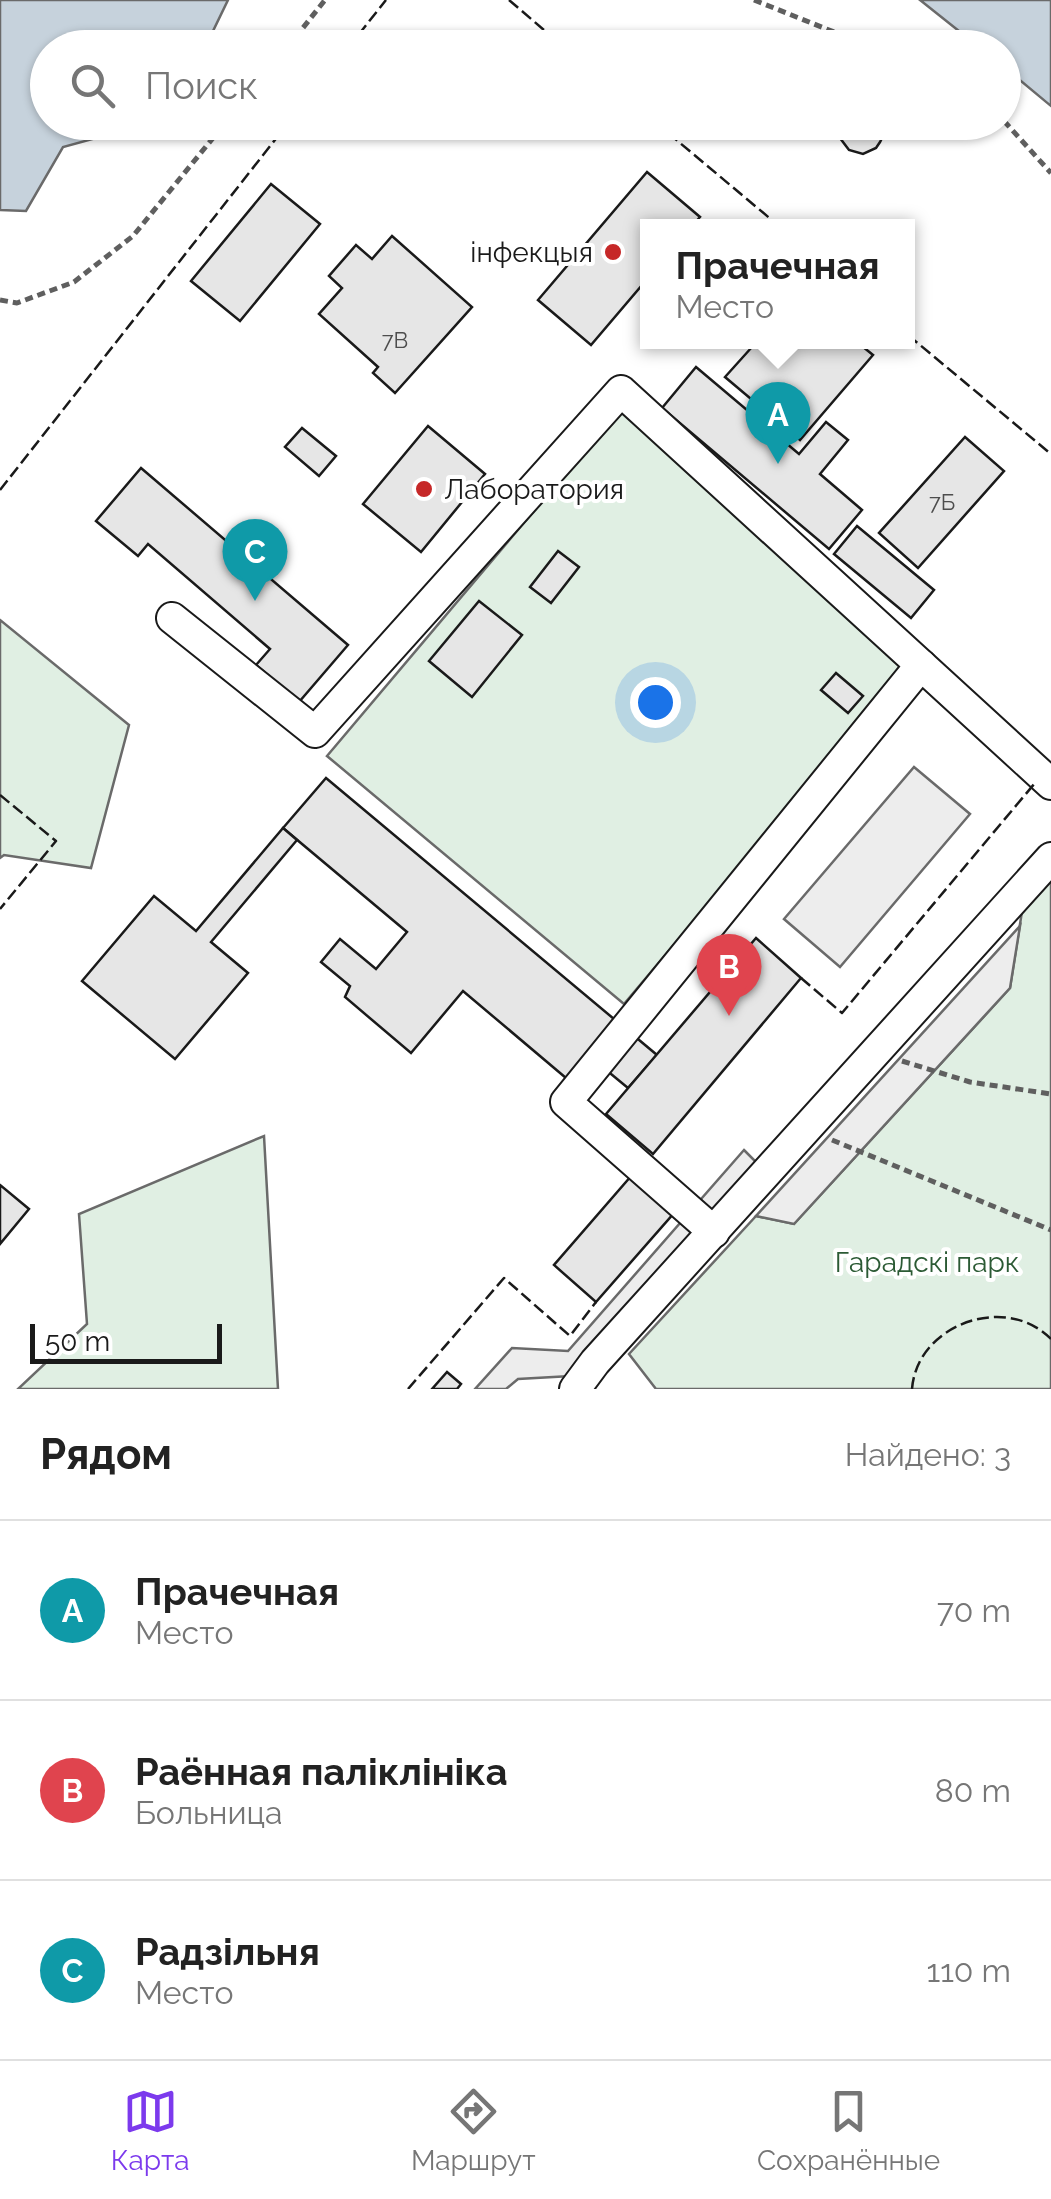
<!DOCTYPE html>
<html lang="ru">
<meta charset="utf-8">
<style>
body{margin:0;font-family:Raleway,sans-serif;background:#f6f6f6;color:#222}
.scale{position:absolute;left:30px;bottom:25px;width:192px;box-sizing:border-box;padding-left:10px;border:5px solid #1a1a1a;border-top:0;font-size:28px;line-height:35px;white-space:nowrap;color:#1a1a1a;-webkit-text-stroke:8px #fff;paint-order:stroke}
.you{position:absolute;left:655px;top:702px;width:35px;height:35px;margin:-25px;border:8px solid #fff;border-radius:50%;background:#1a73e8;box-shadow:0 0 0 15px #1a73e833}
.badge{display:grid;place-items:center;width:65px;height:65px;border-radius:50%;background:#7c3aed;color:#fff;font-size:32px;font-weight:700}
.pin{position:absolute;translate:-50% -82px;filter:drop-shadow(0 2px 5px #0008)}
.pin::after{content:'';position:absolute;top:52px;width:35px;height:30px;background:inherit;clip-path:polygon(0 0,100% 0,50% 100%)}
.popup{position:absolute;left:640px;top:219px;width:275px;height:130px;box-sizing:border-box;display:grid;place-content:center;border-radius:0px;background:#fff;filter:drop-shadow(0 2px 8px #0005);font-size:32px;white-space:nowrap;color:#767676}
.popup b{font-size:38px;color:#222}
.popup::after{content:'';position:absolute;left:50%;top:100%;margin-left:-20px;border:20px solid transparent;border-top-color:#fff}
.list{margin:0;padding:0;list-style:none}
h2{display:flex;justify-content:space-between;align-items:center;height:130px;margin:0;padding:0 40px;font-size:42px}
h2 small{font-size:32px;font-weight:400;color:#767676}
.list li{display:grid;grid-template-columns:65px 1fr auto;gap:30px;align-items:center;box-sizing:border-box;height:180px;padding:0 40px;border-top:2px solid #e0e0e0}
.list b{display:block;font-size:38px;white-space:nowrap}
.list p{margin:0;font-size:32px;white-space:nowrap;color:#767676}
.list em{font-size:32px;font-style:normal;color:#767676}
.icon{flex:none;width:55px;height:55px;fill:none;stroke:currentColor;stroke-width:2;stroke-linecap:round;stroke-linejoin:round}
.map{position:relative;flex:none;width:1051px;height:1389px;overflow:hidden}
.search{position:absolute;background:#fff;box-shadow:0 2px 8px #0004;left:30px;right:30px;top:30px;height:110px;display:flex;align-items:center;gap:25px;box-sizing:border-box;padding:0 35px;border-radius:55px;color:#767676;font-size:38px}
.sheet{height:670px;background:#fff}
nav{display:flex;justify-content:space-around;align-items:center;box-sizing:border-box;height:140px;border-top:2px solid #e0e0e0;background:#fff;font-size:28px;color:#767676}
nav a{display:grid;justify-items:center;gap:5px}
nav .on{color:#7c3aed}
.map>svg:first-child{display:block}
.green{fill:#e0efe3;stroke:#6a6a6a;stroke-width:2.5}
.parking{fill:#ededed;stroke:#6a6a6a;stroke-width:2.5}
.water{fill:#c6d2dc;stroke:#6a6a6a;stroke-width:2.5}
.building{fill:#e6e6e6;stroke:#1a1a1a;stroke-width:2.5}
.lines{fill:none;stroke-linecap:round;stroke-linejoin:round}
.minor-casing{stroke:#1a1a1a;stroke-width:34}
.path{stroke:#5f5f5f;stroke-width:5;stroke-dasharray:8 5;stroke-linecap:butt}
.minor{stroke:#fff;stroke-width:30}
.fence{stroke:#1a1a1a;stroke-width:2.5;stroke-dasharray:12 5;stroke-linecap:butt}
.poi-dot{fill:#c62828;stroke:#fff;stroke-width:4}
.labels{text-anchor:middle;stroke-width:8;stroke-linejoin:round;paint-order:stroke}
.number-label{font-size:22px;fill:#4d4d4d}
.poi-label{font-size:28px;fill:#1a1a1a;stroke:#fff;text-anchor:end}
.park-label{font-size:28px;fill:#2b5a34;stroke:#fff}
</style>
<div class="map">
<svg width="1051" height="1389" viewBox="0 0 1051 1389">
<rect width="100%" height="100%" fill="#fff"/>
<g class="green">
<polygon points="620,409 909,666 624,1004 327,756"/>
<polygon points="0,620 129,725 91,868 4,855 0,858"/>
<polygon points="1051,874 1051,1389 656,1389 629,1354 756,1216 794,1224 1010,988 1023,905"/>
<polygon points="264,1136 278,1389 18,1389 87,1324 79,1214"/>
</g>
<g class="parking">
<polygon points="914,767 970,814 840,967 784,919"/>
<polygon points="1020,926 1010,988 794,1224 756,1216"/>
<polygon points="744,1150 760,1166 571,1376 518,1379 506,1389 475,1389 512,1348 568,1351"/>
</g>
<g class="water">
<polygon points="0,0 228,0 213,31 199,47 48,48 48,122 138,123 133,128 63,147 26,211 0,210"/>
<polygon points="920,0 1051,0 1051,106 1004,67 1004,48 979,47"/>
</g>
<g class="building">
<polygon points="841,122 881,122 883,136 880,142 876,148 863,154 849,150 840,138"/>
<polygon points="647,172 700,217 692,226 648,226 648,278 591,345 538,300"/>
<polygon points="271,184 320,224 240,321 191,281"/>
<polygon points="392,236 472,307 395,393 373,373 378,367 319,314 342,288 329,276 356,245 372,259"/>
<polygon points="746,342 857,342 873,355 800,440 725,377 752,347"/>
<polygon points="696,367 799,454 826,422 848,440 820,474 862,510 829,549 662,408"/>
<polygon points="428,426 485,474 421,552 363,504"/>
<polygon points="302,428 336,456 319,476 285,447"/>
<polygon points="965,437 1004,471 918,568 879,533"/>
<polygon points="141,468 348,645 299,702 256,665 270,649 148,544 138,556 96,521"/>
<polygon points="857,526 934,590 911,618 834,554"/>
<polygon points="558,551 579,567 551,603 530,587"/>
<polygon points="479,601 522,635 472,697 429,661"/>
<polygon points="836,673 863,696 848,713 821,690"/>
<polygon points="326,778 657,1055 628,1088 588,1055 566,1078 463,991 411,1053 345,997 350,986 321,962 340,939 376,969 407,932 283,828"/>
<polygon points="283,828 297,840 211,942 248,973 175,1059 82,981 154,896 196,931"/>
<polygon points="756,938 801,978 653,1154 606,1114"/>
<polygon points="632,1175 674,1213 596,1302 554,1265"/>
<polygon points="0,1185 29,1209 0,1244"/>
<polygon points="447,1372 461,1384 457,1389 432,1389"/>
</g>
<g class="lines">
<g class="minor-casing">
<g id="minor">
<polyline points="172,618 315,732 621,391 921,665 566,1102 714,1232"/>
<polyline points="921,665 1051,784"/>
<polyline points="575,1389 595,1362 1051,858"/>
</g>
</g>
<g class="path">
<polyline points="754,0 874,48"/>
<polyline points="287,48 325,0"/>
<polyline points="1004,121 1051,173"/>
<polyline points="0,300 17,303 74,282 133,236 226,122"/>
<polyline points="902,1061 970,1082 1051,1094"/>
<polyline points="832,1140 1051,1230"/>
</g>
<use href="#minor" class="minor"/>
<g class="fence">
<polyline points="509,0 565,48"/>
<polyline points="348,48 386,0"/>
<polyline points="655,122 779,226"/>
<polyline points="908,335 1051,454"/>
<polyline points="0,490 289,122"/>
<polyline points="0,795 56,841 0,909"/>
<polyline points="801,978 842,1013 1035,783"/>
<polyline points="408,1389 504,1278 570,1336 596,1302"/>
<path d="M912,1389C917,1324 1006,1293 1051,1339"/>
</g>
</g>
<g class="poi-dot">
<circle cx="613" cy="252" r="10"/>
<circle cx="424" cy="489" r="10"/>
</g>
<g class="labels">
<g class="number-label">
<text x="395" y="348">7В</text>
<text x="942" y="510">7Б</text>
</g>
<g class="poi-label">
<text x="593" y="262">інфекцыя</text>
<text x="444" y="499" text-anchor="start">Лаборатория</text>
</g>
<g class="park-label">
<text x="927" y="1272">Гарадскі парк</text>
</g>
</g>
</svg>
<div class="scale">50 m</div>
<div class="you"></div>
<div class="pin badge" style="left:778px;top:464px;background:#0f9aa8">A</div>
<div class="popup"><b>Прачечная</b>Место</div>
<div class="pin badge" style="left:729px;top:1016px;background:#e0444e">B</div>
<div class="pin badge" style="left:255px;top:601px;background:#0f9aa8">C</div>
<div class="search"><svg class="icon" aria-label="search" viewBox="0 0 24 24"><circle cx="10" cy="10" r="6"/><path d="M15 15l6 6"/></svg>Поиск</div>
</div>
<section class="sheet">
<h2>Рядом<small>Найдено: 3</small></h2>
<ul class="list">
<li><span class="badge" style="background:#0f9aa8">A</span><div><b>Прачечная</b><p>Место</p></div><em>70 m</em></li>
<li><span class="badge" style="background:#e0444e">B</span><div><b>Раённая паліклініка</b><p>Больница</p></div><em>80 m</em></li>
<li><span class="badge" style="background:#0f9aa8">C</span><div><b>Радзільня</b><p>Место</p></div><em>110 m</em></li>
</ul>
</section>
<nav>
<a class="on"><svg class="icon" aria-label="map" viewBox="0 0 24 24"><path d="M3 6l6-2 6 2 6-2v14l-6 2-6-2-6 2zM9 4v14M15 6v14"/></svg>Карта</a>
<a><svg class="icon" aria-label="directions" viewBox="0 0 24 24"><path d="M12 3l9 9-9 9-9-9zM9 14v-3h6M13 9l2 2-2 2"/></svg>Маршрут</a>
<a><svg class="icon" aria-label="saved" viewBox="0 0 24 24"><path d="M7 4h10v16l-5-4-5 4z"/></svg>Сохранённые</a>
</nav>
